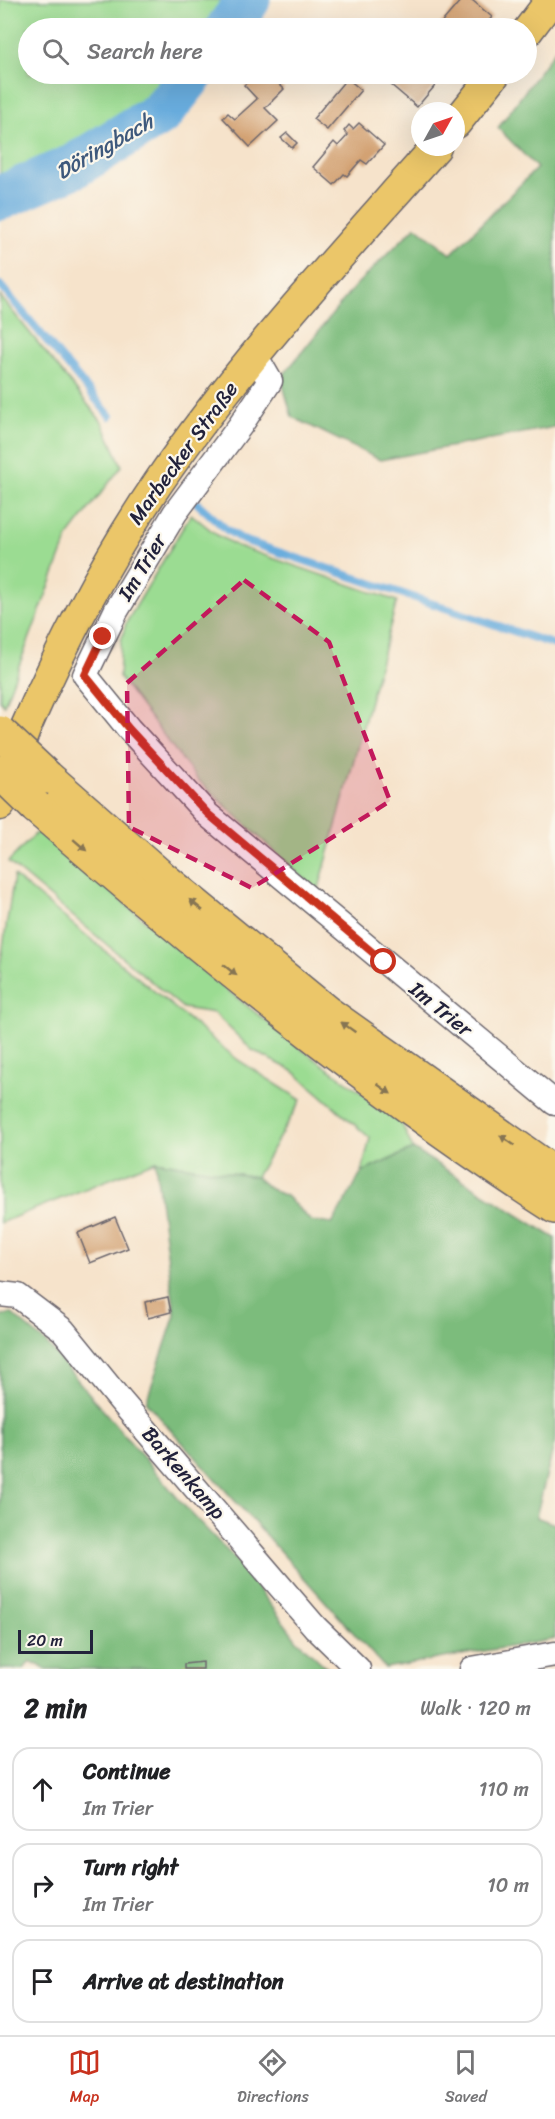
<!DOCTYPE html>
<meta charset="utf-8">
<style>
body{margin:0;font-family:Sriracha,sans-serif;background:#f2f2f2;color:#202124}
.compass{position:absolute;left:411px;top:102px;width:54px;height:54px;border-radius:50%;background:#fff;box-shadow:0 6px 24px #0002;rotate:50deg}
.scale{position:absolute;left:18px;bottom:15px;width:75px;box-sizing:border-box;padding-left:6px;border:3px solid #22223b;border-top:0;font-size:16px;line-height:21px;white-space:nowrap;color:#22223b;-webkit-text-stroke:4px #fbf7ec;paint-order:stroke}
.stop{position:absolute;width:18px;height:18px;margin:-14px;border:4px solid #c8321e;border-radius:50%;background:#fff}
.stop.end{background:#c8321e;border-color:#fff;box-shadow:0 2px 6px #0008}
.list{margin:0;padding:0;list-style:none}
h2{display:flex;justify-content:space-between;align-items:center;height:78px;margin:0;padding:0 24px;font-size:26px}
h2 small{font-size:20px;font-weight:400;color:#757577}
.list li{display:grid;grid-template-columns:39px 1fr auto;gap:18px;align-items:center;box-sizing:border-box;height:84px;margin:0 12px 12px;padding:0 12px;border:2px solid #e0e0e0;border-radius:18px}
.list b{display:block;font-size:22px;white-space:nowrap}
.list p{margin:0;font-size:20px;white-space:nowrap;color:#757577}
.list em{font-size:20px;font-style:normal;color:#757577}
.icon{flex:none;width:33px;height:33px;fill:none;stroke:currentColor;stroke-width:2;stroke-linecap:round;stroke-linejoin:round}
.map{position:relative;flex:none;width:555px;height:1669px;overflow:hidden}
.search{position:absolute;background:#fff;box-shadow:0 6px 24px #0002;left:18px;right:18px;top:18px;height:66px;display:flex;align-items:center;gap:15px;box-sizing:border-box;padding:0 21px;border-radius:33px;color:#757577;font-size:22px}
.sheet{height:366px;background:#fff}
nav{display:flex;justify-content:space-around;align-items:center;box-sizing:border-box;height:84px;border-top:2px solid #e0e0e0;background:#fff;font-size:16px;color:#757577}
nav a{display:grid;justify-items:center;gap:3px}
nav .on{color:#c8321e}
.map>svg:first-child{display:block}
.green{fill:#9bdc92;stroke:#5e7f66;stroke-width:1.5}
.forest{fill:#7cbc7c;stroke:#4f6f5c;stroke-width:1.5}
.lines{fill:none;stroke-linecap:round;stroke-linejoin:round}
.stream{stroke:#67acdd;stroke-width:8}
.river{stroke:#67acdd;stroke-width:45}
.building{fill:#d3a273}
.minor-casing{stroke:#6c666d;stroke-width:27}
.major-casing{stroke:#6c666d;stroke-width:33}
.highway-casing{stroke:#6c666d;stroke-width:36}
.minor{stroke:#fff;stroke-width:24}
.major{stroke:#ebc669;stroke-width:30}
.highway{stroke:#ebc669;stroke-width:33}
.highway-bridge-casing{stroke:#6c666d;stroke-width:36;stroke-linecap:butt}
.highway-bridge{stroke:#ebc669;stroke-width:33}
.oneway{fill:#867452}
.route{stroke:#c8321e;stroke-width:8}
.marked{fill:#c2185b;fill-opacity:0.2;stroke:#c2185b;stroke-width:4.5;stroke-dasharray:12 8;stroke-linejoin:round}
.labels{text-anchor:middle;stroke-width:4.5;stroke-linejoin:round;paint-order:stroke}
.street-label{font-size:21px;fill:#22223b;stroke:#fbf7ec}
.water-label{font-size:22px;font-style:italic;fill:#3e597c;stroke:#fbf7ec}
</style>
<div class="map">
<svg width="555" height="1669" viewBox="0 0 555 1669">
<rect width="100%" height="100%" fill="#fbf7ec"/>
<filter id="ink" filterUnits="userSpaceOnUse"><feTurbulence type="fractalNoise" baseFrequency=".0167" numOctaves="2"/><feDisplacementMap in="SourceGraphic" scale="12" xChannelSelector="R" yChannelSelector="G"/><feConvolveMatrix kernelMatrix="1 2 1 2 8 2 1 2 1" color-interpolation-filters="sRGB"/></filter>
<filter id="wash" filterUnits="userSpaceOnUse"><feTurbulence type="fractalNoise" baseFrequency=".008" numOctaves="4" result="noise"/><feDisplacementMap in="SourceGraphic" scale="24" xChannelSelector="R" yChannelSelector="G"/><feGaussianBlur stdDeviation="1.35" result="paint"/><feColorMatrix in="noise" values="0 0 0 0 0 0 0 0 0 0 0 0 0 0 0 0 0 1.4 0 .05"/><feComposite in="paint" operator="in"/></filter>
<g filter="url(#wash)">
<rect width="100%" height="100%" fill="#f6e3cb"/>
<g class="green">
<polygon points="0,0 233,0 214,28 28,28 28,74 182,74 145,112 77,149 0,180"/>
<polygon points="0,296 102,422 122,466 69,535 4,705 0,700"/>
<polygon points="191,514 217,535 237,546 397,601 318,892 197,779 119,677 121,641 126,623"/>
<polygon points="39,830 212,978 304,1051 400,1120 413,1149 362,1172 370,1138 293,1071 252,1050 214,1013 183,1008 8,862"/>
<polygon points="14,876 238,1060 301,1100 256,1177 155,1161 0,1223 0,966"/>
</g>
<g class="forest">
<polygon points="555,50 555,427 380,460 292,417 281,378 355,286 416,226 451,254 537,168 498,128"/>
<polygon points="413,1149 555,1238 555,1441 536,1517 555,1524 555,1639 385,1668 146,1402 175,1315 155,1161 256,1177 270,1189 286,1196 311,1221 332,1224 362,1172"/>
<polygon points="11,1313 47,1344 188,1510 239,1563 297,1640 328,1669 46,1669 30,1661 24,1669 0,1669 0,1317"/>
</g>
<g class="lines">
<g class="stream">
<polyline points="0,285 110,416"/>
<polyline points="197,503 227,530 243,540 555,645"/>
</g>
<g class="river">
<polyline points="228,28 248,0"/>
<polyline points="0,198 74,166 161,113 192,74"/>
</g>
</g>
<g id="blocks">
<g class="building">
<polygon points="461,0 472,0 492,17 483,28 437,28"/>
<polygon points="257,74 269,74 284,89 265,108 278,121 250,147 223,118 228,113 235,119 257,99 244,85"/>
<polygon points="380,74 445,74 417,107 390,84 391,83"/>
<polygon points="347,78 361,90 327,130 313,119"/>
<polygon points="359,123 384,145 367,164 361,160 347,176 344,174 334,185 313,167 334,142 338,146 348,135 344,131 349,125 353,129"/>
<polygon points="287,133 297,143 292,148 281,138"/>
<polygon points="115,1217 128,1248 90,1263 78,1233"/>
<polygon points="168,1297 171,1312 148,1318 145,1302"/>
<polygon points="203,1662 203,1669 184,1669 184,1664"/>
</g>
</g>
</g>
<g filter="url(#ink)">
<use href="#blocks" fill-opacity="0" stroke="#6c666d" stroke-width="1.5"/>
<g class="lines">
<g class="minor-casing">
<g id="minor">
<polyline points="255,355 270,381 240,426 175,513 116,611 85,675 129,729 208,815 555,1103"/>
<polyline points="0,1294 18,1296 63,1330 120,1400 315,1627 358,1669"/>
<polyline points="472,1669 555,1654"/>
</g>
</g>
<g class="major-casing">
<g id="major">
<polyline points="526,33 551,0"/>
<polyline points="456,123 495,74"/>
<path d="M0,805C9,779 16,752 26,727C63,643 106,559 158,483C240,363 340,256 436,147"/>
</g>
</g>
<g class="highway-casing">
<g id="highway">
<polyline points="47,777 160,876 326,1012 555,1174"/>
<path d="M36,807C201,950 371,1088 555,1207"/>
</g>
</g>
<use href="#minor" class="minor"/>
<use href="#major" class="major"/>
<use href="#highway" class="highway"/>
<g class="highway-bridge-casing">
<g id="highway-bridge">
<polyline points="0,733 47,777"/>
<polyline points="0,772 36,807"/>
</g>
</g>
<use href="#highway-bridge" class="highway-bridge"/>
</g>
<defs><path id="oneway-solid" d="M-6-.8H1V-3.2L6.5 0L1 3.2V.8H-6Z" transform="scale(1.5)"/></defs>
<g class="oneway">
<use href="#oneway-solid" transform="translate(80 845) rotate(41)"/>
<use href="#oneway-solid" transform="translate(196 905) rotate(-141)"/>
<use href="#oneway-solid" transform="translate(230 970) rotate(39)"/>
<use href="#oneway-solid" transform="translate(348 1027) rotate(-145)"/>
<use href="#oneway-solid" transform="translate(384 1089) rotate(35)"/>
<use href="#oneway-solid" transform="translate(507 1140) rotate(-145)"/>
</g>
</g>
<g class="lines" filter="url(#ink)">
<polyline class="route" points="103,637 85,675 129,729 208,814 384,962"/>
</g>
<path class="marked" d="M244,580L329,642L390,801L252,888L129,827L127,683Z"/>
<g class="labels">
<g class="street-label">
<text transform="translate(183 453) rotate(-54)" y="7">Marbecker Straße</text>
<text transform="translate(142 567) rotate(-59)" y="7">Im Trier</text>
<text transform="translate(441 1009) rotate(39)" y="7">Im Trier</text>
<text transform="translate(184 1473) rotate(49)" y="7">Barkenkamp</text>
</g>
<g class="water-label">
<text transform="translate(104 146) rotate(-30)" y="8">Döringbach</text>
</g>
</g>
</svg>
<svg class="compass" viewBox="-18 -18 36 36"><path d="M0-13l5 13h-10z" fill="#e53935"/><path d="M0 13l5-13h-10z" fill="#757577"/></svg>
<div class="scale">20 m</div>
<div class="stop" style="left:384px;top:962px"></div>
<div class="stop end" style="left:103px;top:637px"></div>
<div class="search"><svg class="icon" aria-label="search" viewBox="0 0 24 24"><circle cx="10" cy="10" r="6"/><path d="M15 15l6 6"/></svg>Search here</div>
</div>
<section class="sheet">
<h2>2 min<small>Walk · 120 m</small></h2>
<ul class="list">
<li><svg class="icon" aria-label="ahead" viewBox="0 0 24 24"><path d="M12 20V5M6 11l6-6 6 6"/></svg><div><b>Continue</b><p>Im Trier</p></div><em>110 m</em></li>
<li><svg class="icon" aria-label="right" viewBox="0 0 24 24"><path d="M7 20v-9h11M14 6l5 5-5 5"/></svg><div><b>Turn right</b><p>Im Trier</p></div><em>10 m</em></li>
<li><svg class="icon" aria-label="arrive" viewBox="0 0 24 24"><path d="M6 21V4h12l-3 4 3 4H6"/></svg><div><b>Arrive at destination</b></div></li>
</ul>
</section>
<nav>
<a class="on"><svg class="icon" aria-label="map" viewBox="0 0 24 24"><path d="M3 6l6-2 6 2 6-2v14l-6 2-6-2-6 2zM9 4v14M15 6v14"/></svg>Map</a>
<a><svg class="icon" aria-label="directions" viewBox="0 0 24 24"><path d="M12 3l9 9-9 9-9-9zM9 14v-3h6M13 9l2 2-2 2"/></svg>Directions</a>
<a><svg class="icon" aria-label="saved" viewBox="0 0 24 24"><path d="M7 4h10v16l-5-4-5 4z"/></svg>Saved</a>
</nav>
